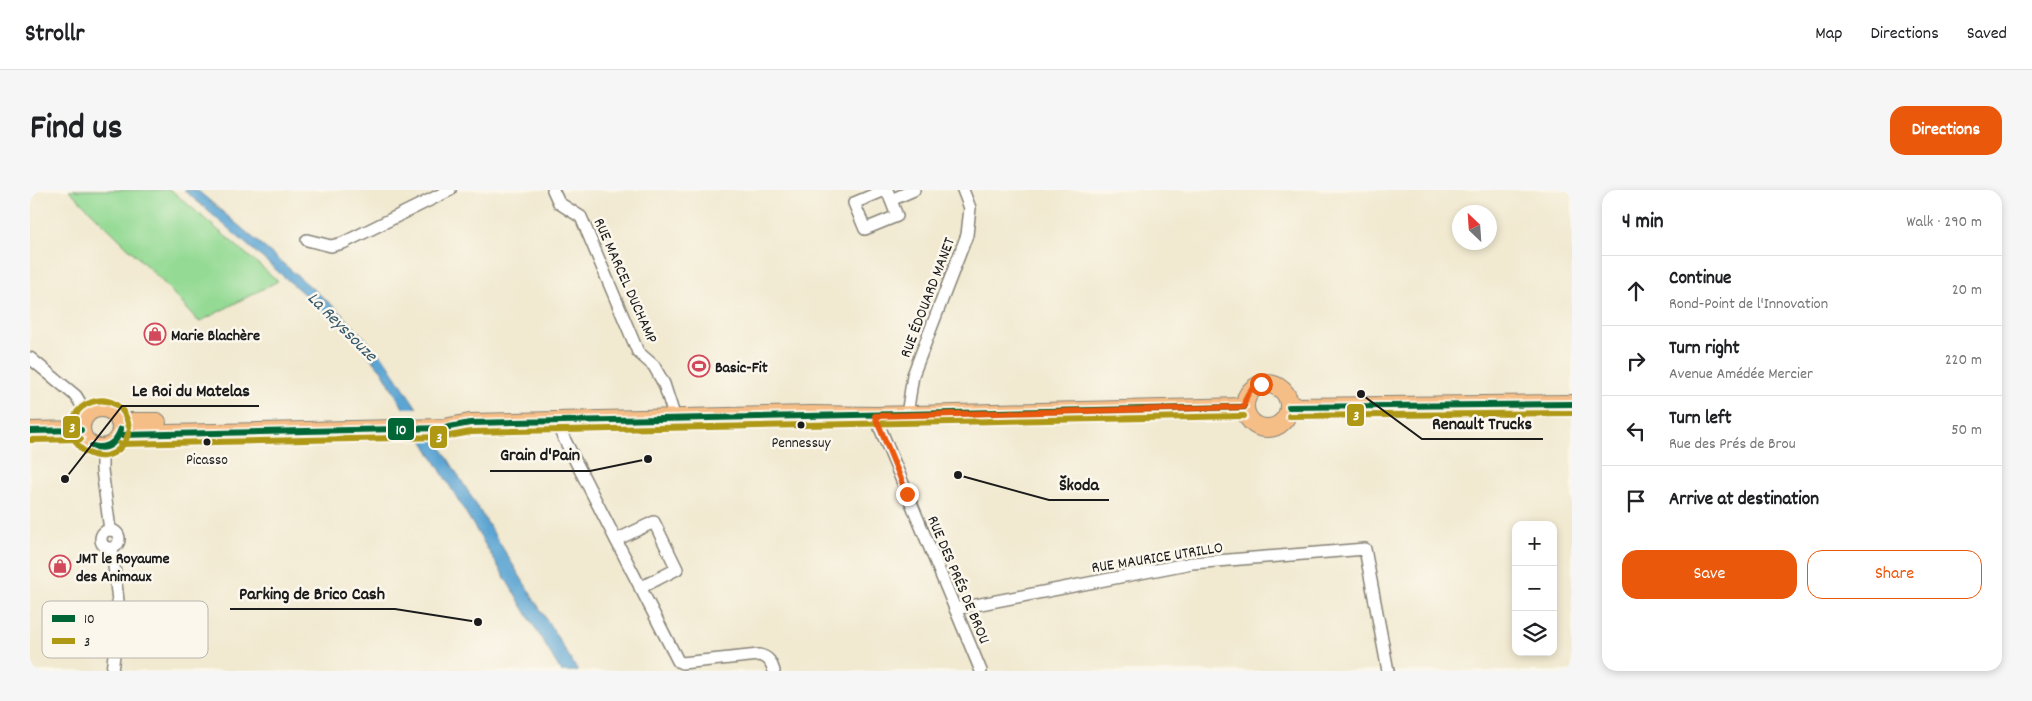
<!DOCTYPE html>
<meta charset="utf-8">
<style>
body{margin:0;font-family:Dekko,sans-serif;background:#f6f6f6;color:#202124}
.controls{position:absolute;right:15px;bottom:15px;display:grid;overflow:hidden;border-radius:10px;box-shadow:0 2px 8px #0003}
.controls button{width:45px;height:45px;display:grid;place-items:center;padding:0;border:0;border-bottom:1px solid #e0e0e0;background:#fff;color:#202124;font:25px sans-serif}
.compass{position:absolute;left:1422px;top:15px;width:45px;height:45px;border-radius:50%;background:#fff;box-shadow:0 2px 8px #0003;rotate:335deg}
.stop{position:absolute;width:15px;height:15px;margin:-11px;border:4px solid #ea580c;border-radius:50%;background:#fff}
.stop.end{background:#ea580c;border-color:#fff;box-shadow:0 1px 5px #0008}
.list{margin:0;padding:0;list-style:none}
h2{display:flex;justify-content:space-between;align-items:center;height:65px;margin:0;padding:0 20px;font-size:21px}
h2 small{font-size:16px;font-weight:400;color:#757577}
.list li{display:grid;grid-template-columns:32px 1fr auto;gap:15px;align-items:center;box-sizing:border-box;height:70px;padding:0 20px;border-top:1px solid #e0e0e0}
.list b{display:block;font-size:19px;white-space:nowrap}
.list p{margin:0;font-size:16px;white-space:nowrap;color:#757577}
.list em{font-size:16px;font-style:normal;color:#757577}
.actions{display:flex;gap:10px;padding:15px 20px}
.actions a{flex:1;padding:11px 0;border:1px solid #ea580c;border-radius:15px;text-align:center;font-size:18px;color:#ea580c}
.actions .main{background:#ea580c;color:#fff}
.icon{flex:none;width:28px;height:28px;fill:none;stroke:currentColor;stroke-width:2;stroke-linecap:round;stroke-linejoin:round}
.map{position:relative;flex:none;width:1542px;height:481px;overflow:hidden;border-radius:15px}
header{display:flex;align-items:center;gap:30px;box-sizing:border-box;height:70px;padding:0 25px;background:#fff;border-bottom:1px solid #e0e0e0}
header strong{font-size:24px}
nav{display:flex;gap:28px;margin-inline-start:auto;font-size:18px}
.intro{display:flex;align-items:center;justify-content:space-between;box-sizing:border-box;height:120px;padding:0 30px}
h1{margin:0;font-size:35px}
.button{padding:12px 22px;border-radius:15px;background:#ea580c;color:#fff;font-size:18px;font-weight:700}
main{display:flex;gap:30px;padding:0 30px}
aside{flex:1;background:#fff;border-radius:15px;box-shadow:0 2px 8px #0003}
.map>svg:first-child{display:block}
.green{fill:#94da94;stroke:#587b58}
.water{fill:#5ba5d3;stroke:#3c6078}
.pier{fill:#f1e9d0}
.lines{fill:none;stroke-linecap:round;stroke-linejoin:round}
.minor-casing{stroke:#868276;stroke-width:14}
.primary-casing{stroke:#868276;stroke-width:20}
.minor{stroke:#fff;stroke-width:11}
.primary{stroke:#f6be87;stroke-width:18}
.bus-1-casing{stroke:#fbf7ec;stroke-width:10}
.bus-2-casing{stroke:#fbf7ec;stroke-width:10}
.bus-1{stroke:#016635;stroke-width:6}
.bus-2{stroke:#af9814;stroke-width:6}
.route{stroke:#ea580c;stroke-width:6}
.bus-dot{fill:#1c1c1c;stroke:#fbf7ec;stroke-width:2}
.labels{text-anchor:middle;stroke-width:5;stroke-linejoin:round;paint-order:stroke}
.bus-label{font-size:15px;fill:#1c1c1c;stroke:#fbf7ec}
.street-label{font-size:16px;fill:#1c1c1c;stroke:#fbf7ec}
.poi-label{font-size:16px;font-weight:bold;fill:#1c1c1c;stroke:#fbf7ec;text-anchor:start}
.water-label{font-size:18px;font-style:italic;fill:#385a6e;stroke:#fbf7ec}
.key{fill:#fbf7ec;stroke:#b8b5ae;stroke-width:1}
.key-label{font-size:14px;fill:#1c1c1c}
.leader{fill:none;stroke:#1c1c1c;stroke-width:2}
.callout-dot{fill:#1c1c1c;stroke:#fbf7ec;stroke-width:2}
.callout-label{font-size:18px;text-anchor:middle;font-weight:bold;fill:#1c1c1c;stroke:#fbf7ec;stroke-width:5;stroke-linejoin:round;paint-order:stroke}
.line-badge{stroke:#fbf7ec;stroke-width:2}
.badge-label{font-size:14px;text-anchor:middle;font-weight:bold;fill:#fff}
</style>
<header>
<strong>Strollr</strong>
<nav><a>Map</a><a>Directions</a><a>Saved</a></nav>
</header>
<div class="intro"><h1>Find us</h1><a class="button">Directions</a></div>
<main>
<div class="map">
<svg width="1542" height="481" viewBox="0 0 1542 481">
<rect width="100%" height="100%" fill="#fbf7ec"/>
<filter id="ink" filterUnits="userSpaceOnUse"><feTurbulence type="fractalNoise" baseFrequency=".02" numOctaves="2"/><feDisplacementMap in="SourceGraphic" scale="10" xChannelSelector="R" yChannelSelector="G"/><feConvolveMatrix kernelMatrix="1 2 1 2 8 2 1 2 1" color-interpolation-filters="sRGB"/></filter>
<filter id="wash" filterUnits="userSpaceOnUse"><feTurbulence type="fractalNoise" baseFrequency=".0096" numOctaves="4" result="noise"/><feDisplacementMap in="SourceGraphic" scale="20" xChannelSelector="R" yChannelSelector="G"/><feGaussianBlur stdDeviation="1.12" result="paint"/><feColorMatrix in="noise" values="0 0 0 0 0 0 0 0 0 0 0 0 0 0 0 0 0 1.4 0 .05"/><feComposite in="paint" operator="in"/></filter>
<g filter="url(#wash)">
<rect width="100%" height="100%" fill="#f1e9d0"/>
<polygon class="green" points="39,0 141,0 248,91 169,132 131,90"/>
<polygon class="water" points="154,0 167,0 310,122 357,172 390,223 548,481 531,481 376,223 352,181 320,144"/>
<polygon class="pier" points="370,218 390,218 408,247 388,248"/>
</g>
<g filter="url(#ink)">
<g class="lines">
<g class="minor-casing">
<g id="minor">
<polyline points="523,0 529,13 551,27 608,162 624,176 634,194 645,228"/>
<polyline points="855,0 824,13 835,39 867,26 857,0"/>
<polyline points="861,10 884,0"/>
<polyline points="277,50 301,56 313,53 420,0"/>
<polyline points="0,168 46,206 57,224"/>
<polyline points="877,225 883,185 937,45 940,18 933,0"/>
<polyline points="845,226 951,481"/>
<path d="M525,231L648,471L652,473L729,465C739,467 741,472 744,481"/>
<polyline points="72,258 72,280 80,340"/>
<circle cx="80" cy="349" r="9"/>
<polyline points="586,350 624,332 647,379 610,398"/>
<polyline points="925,419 1162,373 1335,359 1358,481"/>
<polyline points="82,481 86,449 88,411 82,358"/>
</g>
</g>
<g class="primary-casing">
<g id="primary">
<circle cx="1237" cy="216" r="22"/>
<polyline points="1259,217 1542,214"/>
<circle cx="71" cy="238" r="20"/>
<polyline points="90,232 127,232"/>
<polyline points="0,241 51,240"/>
<polyline points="90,245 414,238 440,233 782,225 845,226 1214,217"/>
</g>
</g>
<use href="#minor" class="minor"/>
<use href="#primary" class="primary"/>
<g class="bus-1-casing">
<g id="bus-1">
<polyline points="1259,217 1542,214"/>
<polyline points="0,241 51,240"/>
<polyline points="90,245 414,238 440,233 1214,217"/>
<path d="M62,256C77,260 86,253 91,239"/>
<path d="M62,256C77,261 86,254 91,239"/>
</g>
</g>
<g class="bus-2-casing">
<g id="bus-2">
<polyline points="1259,226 1542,223"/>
<path d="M99,242C93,261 78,272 58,263C52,261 48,256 45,250C27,214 90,189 99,237"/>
<polyline points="0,250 51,249"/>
<polyline points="90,254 414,247 441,242 1214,226"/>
</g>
</g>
<use href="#bus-1" class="bus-1"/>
<use href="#bus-2" class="bus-2"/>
</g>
</g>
<g class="lines" filter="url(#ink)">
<path class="route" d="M877,304L845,226L1214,217C1215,205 1220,198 1231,194"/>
</g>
<defs>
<g id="shop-ring" transform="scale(1.125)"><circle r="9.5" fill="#fbf7ec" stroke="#d1495b" stroke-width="1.5"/><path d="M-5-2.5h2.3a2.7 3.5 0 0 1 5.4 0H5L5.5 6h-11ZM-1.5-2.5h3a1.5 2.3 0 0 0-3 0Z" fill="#d1495b"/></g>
<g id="stadium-ring" transform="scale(1.125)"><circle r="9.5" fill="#fbf7ec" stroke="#d1495b" stroke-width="1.5"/><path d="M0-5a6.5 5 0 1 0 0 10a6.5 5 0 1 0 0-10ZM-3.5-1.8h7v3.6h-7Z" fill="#d1495b"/></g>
</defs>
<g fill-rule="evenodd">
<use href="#shop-ring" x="125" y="144"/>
<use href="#stadium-ring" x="669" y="176"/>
<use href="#shop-ring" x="30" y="376"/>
</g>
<g class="bus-dot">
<circle cx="771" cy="235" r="4.5"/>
<circle cx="177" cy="252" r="4.5"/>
</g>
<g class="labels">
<g class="bus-label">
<text x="771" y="257">Pennessuy</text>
<text x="177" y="274">Picasso</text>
</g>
<g class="street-label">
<text transform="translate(597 90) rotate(66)" y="6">RUE MARCEL DUCHAMP</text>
<text transform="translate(896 107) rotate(-69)" y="6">RUE ÉDOUARD MANET</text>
<text transform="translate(1127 366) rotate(-9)" y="6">RUE MAURICE UTRILLO</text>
<text transform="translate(930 389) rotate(67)" y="6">RUE DES PRÉS DE BROU</text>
</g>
<g class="poi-label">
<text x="141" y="150">Marie Blachère</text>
<text x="685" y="182">Basic-Fit</text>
<text x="46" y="373">JMT le Royaume<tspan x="46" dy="18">des Animaux</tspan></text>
</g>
<g class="water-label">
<text transform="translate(313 136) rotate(45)" y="6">La Reyssouze</text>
</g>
</g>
<rect x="12" y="411" width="166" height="57" rx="8" class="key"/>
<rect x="22" y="425" width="23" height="7" fill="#016635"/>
<rect x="22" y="448" width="23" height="6" fill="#af9814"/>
<g class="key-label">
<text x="54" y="433">10</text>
<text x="54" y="456">3</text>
</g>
<path class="leader" d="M35 289L92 216H229M1331 204L1392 249H1513M618 269L560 281H460M928 285L1019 310H1079M448 432L365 419H200"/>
<g class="callout-dot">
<circle cx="35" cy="289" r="5"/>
<circle cx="1331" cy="204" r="5"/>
<circle cx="618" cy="269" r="5"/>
<circle cx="928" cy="285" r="5"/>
<circle cx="448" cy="432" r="5"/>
</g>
<g class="callout-label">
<text x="161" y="206">Le Roi du Matelas</text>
<text x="1452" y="239">Renault Trucks</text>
<text x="510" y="270">Grain d'Pain</text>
<text x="1049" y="300">Škoda</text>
<text x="282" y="409">Parking de Brico Cash</text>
</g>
<g class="line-badge">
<rect x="1316" y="213" width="19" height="24" rx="5" fill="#af9814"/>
<rect x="32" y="225" width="19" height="24" rx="5" fill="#af9814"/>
<rect x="357" y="227" width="28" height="24" rx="5" fill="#016635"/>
<rect x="399" y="235" width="19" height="24" rx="5" fill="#af9814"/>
</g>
<g class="badge-label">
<text x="1326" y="230">3</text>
<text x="42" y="242">3</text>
<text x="371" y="244">10</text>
<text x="409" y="252">3</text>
</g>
</svg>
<div class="controls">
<button>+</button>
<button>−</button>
<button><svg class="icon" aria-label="layers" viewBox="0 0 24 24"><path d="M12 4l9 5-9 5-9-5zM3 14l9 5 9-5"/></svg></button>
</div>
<svg class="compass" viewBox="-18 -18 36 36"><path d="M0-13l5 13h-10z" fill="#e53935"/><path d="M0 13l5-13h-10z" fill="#757577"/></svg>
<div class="stop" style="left:1231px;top:194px"></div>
<div class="stop end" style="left:877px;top:304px"></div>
</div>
<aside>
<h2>4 min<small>Walk · 290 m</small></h2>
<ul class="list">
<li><svg class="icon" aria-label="ahead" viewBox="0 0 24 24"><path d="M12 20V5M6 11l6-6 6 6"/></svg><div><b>Continue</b><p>Rond-Point de l'Innovation</p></div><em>20 m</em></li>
<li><svg class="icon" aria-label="right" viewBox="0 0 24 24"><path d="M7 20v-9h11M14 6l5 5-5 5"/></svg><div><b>Turn right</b><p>Avenue Amédée Mercier</p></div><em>220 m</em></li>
<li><svg class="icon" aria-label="left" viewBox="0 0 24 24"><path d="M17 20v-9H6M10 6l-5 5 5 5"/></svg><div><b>Turn left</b><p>Rue des Prés de Brou</p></div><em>50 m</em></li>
<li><svg class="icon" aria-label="arrive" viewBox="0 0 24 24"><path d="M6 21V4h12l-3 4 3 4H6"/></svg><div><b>Arrive at destination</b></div></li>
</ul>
<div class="actions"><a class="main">Save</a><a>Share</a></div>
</aside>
</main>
